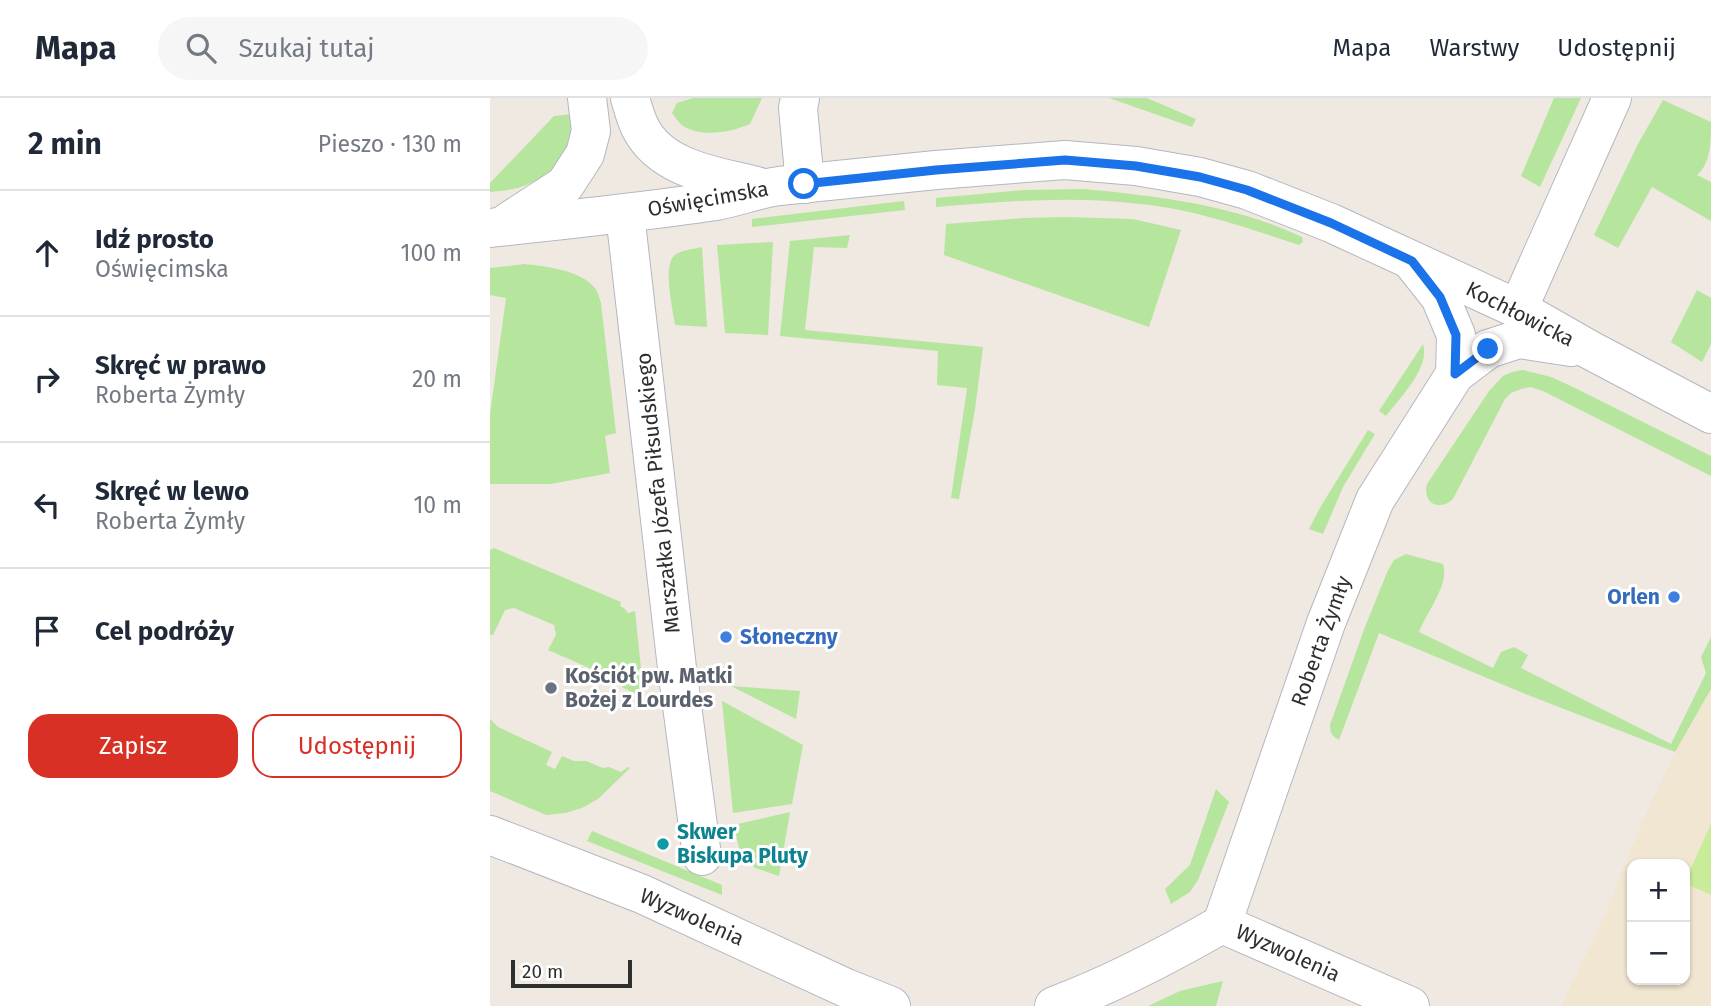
<!DOCTYPE html>
<html lang="pl">
<meta charset="utf-8">
<style>
body{margin:0;font-family:"Fira Sans",sans-serif;background:#f6f6f7;color:#1f2937}
.controls{position:absolute;right:21px;bottom:21px;display:grid;overflow:hidden;border-radius:14px;box-shadow:0 2px 5px #0004}
.controls button{width:63px;height:63px;display:grid;place-items:center;padding:0;border:0;border-bottom:2px solid #e0e1e3;background:#fff;color:#1f2937;font:35px sans-serif}
.scale{position:absolute;left:21px;bottom:18px;width:121px;box-sizing:border-box;padding-left:7px;border:4px solid #2e2e2e;border-top:0;font-size:19px;line-height:24px;white-space:nowrap;color:#2e2e2e;-webkit-text-stroke:5px #fff;paint-order:stroke}
.stop{position:absolute;width:21px;height:21px;margin:-16px;border:5px solid #1a73e8;border-radius:50%;background:#fff}
.stop.end{background:#1a73e8;border-color:#fff;box-shadow:0 2px 7px #0008}
.list{margin:0;padding:0;list-style:none}
h2{display:flex;justify-content:space-between;align-items:center;height:91px;margin:0;padding:0 28px;font-size:30px}
h2 small{font-size:23px;font-weight:400;color:#747a83}
.list li{display:grid;grid-template-columns:46px 1fr auto;gap:21px;align-items:center;box-sizing:border-box;height:126px;padding:0 28px;border-top:2px solid #e0e1e3}
.list b{display:block;font-size:26px;white-space:nowrap}
.list p{margin:0;font-size:23px;white-space:nowrap;color:#747a83}
.list em{font-size:23px;font-style:normal;color:#747a83}
.actions{display:flex;gap:14px;padding:21px 28px}
.actions a{flex:1;padding:16px 0;border:2px solid #d93025;border-radius:21px;text-align:center;font-size:24px;color:#d93025}
.actions .main{background:#d93025;color:#fff}
.icon{flex:none;width:38px;height:38px;fill:none;stroke:currentColor;stroke-width:2;stroke-linecap:round;stroke-linejoin:round}
.map{position:relative;flex:none;width:1221px;height:908px;overflow:hidden}
header{display:flex;align-items:center;gap:42px;box-sizing:border-box;height:98px;padding:0 35px;background:#fff;border-bottom:2px solid #e0e1e3}
header strong{font-size:33px}
nav{display:flex;gap:38px;margin-inline-start:auto;font-size:24px}
.search{width:490px;height:63px;background:#f6f6f7;display:flex;align-items:center;gap:18px;box-sizing:border-box;padding:0 24px;border-radius:38px;color:#747a83;font-size:26px}
main{display:flex}
aside{flex:1;background:#fff}
.map>svg:first-child{display:block}
.education{fill:#f0e6d1;fill-rule:evenodd}
.green{fill:#b6e59e}
.pitch{fill:#c9ec9a}
.lines{fill:none;stroke-linecap:round;stroke-linejoin:round}
.minor-casing{stroke:#b4b7c1;stroke-width:40}
.minor{stroke:#fff;stroke-width:38}
.route{stroke:#1a73e8;stroke-width:9}
.shop-dot{fill:#3f7fe0;stroke:#fff;stroke-width:2.5}
.worship-dot{fill:#6b7280;stroke:#fff;stroke-width:2.5}
.culture-dot{fill:#0f9aa8;stroke:#fff;stroke-width:2.5}
.labels{text-anchor:middle;stroke-width:6;stroke-linejoin:round;paint-order:stroke}
.street-label{font-size:21px;fill:#2e2e2e;stroke:#fff}
.shop-label{font-size:21px;font-weight:bold;fill:#366cbe;stroke:#fff;text-anchor:end}
.worship-label{font-size:21px;font-weight:bold;fill:#5b616d;stroke:#fff;text-anchor:start}
.culture-label{font-size:21px;font-weight:bold;fill:#0d838f;stroke:#fff;text-anchor:start}
</style>
<header>
<strong>Mapa</strong>
<div class="search"><svg class="icon" aria-label="search" viewBox="0 0 24 24"><circle cx="10" cy="10" r="6"/><path d="M15 15l6 6"/></svg>Szukaj tutaj</div>
<nav><a>Mapa</a><a>Warstwy</a><a>Udostępnij</a></nav>
</header>
<main>
<aside>
<h2>2 min<small>Pieszo · 130 m</small></h2>
<ul class="list">
<li><svg class="icon" aria-label="ahead" viewBox="0 0 24 24"><path d="M12 20V5M6 11l6-6 6 6"/></svg><div><b>Idź prosto</b><p>Oświęcimska</p></div><em>100 m</em></li>
<li><svg class="icon" aria-label="right" viewBox="0 0 24 24"><path d="M7 20v-9h11M14 6l5 5-5 5"/></svg><div><b>Skręć w prawo</b><p>Roberta Żymły</p></div><em>20 m</em></li>
<li><svg class="icon" aria-label="left" viewBox="0 0 24 24"><path d="M17 20v-9H6M10 6l-5 5 5 5"/></svg><div><b>Skręć w lewo</b><p>Roberta Żymły</p></div><em>10 m</em></li>
<li><svg class="icon" aria-label="arrive" viewBox="0 0 24 24"><path d="M6 21V4h12l-3 4 3 4H6"/></svg><div><b>Cel podróży</b></div></li>
</ul>
<div class="actions"><a class="main">Zapisz</a><a>Udostępnij</a></div>
</aside>
<div class="map">
<svg width="1221" height="908" viewBox="0 0 1221 908">
<rect width="100%" height="100%" fill="#efe9e1"/>
<path class="education" d="M1221,591V908H1071L1117,813L1148,734L1185,654ZM1142,766H1195V882H1142Z"/>
<g class="green">
<path d="M203,0H272L260,26C242,34 212,40 193,28C189,25 185,19 182,15L187,5Z"/>
<polygon points="619,0 657,0 706,21 702,29"/>
<polygon points="1064,0 1091,0 1050,89 1031,78"/>
<path d="M1173,2L1221,24C1221,42 1221,66 1207,77L1221,84V123L1162,89L1128,150L1104,137L1148,46Z"/>
<path d="M83,16C88,54 59,83 23,91C15,93 7,93 0,94V85L64,18Z"/>
<path d="M594,91C667,98 745,107 812,139L813,144L809,147C760,131 710,113 659,107C588,97 518,103 446,109V100L533,92Z"/>
<polygon points="414,103 415,112 262,129 262,121"/>
<polygon points="574,119 643,121 691,132 659,229 454,157 456,126 534,120"/>
<polygon points="360,137 357,150 324,149 315,232 493,249 485,311 469,401 461,400 477,290 447,287 448,253 290,238 300,143"/>
<polygon points="283,144 278,237 235,235 227,147"/>
<path d="M212,149L217,229L185,227C183,212 172,167 185,157C191,152 204,151 212,149Z"/>
<path d="M34,166C54,168 90,172 104,189C108,193 109,199 111,205L126,335L115,338L120,375L61,386H0V316L16,200L0,197V170Z"/>
<polygon points="1207,192 1221,200 1221,246 1212,264 1181,244"/>
<path d="M933,246C941,269 909,301 896,318L889,313Z"/>
<path d="M1033,272L1061,279L1083,289L1221,358V378L1053,293L1040,289L1031,291L1021,295L1015,301L963,401C949,414 932,405 937,386L999,293L1013,278L1022,274Z"/>
<polygon points="878,332 885,336 853,389 833,436 819,431 831,408"/>
<polygon points="4,450 131,504 130,508 134,510 138,515 145,513 154,599 133,590 129,583 58,552 66,537 64,527 24,510 15,512 3,537 0,537 0,452"/>
<path d="M916,456L953,466C960,486 936,515 929,534L1003,570L1011,554L1024,549L1038,557L1031,570L1181,646L1216,575L1211,559L1221,539V591L1185,654L1033,595L889,535L849,642C842,638 840,635 840,627L875,529L898,472L904,462Z"/>
<polygon points="241,588 310,593 306,621"/>
<polygon points="232,603 313,647 302,706 243,715"/>
<polygon points="0,621 8,629 62,654 56,667 65,671 72,658 84,663 96,663 113,670 119,669 131,674 138,669 140,670 108,701 92,710 75,715 56,717 0,693"/>
<polygon points="726,691 739,704 708,782 700,794 681,806 675,791 700,767"/>
<polygon points="300,714 289,778 265,770 250,755 244,727"/>
<polygon points="102,733 232,787 232,797 97,743"/>
<polygon points="733,883 726,908 658,908 690,893"/>
</g>
<polygon class="pitch" points="1221,726 1221,797 1195,785 1195,783"/>
<g class="lines">
<g class="minor-casing">
<g id="minor">
<path d="M140,0C143,10 146,22 151,31C173,73 229,78 270,89"/>
<polyline points="310,0 308,10 315,86"/>
<polyline points="135,116 187,570 212,758"/>
<polyline points="18,124 75,87 95,56 101,33 97,0"/>
<path d="M0,130C75,122 151,114 226,103C247,99 268,91 289,88L446,72L575,62L646,68L710,79L757,92L841,125L1028,211L1100,252L1221,316"/>
<polyline points="923,165 950,199 966,237 965,276"/>
<polyline points="1028,211 1122,0"/>
<polyline points="0,737 152,796 356,890 401,908"/>
<polyline points="732,826 836,525 885,402 965,276 998,251 1029,241 1081,249"/>
<polyline points="732,826 920,908"/>
<path d="M564,908C623,886 678,857 732,826"/>
</g>
</g>
<use href="#minor" class="minor"/>
</g>
<g class="lines">
<polyline class="route" points="314,86 446,72 575,62 646,68 710,79 757,92 841,125 922,163 950,199 966,237 965,276 998,251"/>
</g>
<g class="shop-dot">
<circle cx="1184" cy="499" r="7"/>
<circle cx="236" cy="539" r="7"/>
</g>
<circle class="worship-dot" cx="61" cy="590" r="7"/>
<circle class="culture-dot" cx="173" cy="746" r="7"/>
<g class="labels">
<g class="street-label">
<text transform="translate(218 101) rotate(-10)" y="7">Oświęcimska</text>
<text transform="translate(1030 216) rotate(27)" y="7">Kochłowicka</text>
<text transform="translate(168 395) rotate(-96)" y="7">Marszałka Józefa Piłsudskiego</text>
<text transform="translate(831 543) rotate(-70)" y="7">Roberta Żymły</text>
<text transform="translate(202 819) rotate(24)" y="7">Wyzwolenia</text>
<text transform="translate(798 855) rotate(24)" y="7">Wyzwolenia</text>
</g>
<g class="shop-label">
<text x="1170" y="506">Orlen</text>
<text x="250" y="546" text-anchor="start">Słoneczny</text>
</g>
<g class="worship-label">
<text x="75" y="585">Kościół pw. Matki<tspan x="75" dy="24">Bożej z Lourdes</tspan></text>
</g>
<g class="culture-label">
<text x="187" y="741">Skwer<tspan x="187" dy="24">Biskupa Pluty</tspan></text>
</g>
</g>
</svg>
<div class="controls">
<button>+</button>
<button>−</button>
</div>
<div class="scale">20 m</div>
<div class="stop" style="left:314px;top:86px"></div>
<div class="stop end" style="left:998px;top:251px"></div>
</div>
</main>
